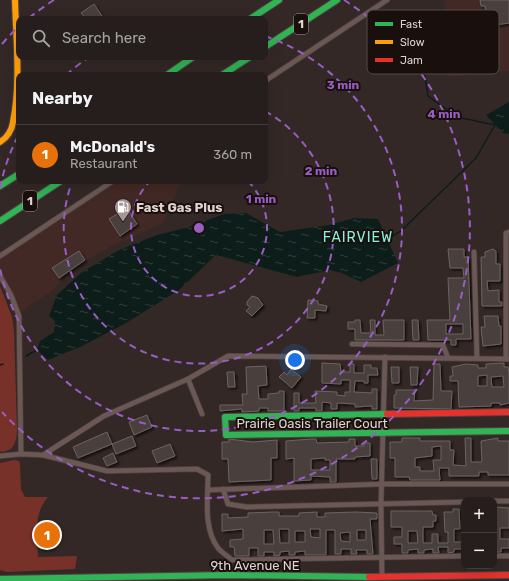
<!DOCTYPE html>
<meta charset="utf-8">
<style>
body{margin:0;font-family:Rubik,sans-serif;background:#322b29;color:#f1f3f6}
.controls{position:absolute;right:12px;bottom:12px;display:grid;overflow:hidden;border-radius:8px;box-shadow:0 4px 16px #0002}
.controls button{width:36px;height:36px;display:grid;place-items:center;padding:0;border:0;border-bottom:1px solid #423c3b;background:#261e1c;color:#f1f3f6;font:20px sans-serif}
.you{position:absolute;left:295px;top:360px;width:14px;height:14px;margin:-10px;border:3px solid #fff;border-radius:50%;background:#1a73e8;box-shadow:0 0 0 6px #1a73e833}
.badge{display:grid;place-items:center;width:26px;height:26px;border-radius:50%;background:#a39694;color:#fff;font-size:13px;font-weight:700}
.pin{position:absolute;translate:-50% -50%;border:2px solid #fff;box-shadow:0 1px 4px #0006}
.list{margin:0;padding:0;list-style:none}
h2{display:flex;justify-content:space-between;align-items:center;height:52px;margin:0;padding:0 16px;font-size:17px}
h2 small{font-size:13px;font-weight:400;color:#a4a2a3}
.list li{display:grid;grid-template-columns:26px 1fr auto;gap:12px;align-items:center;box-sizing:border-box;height:60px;padding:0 16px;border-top:1px solid #423c3b}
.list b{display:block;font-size:15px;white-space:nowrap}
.list p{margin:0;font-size:13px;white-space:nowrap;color:#a4a2a3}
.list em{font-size:13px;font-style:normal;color:#a4a2a3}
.icon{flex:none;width:22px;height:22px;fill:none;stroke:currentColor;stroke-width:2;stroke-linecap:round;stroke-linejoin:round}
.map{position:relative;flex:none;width:509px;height:581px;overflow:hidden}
.search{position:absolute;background:#261e1c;box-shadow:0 4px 16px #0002;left:16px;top:16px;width:252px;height:44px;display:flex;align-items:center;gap:10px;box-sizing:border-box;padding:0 14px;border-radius:8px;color:#a4a2a3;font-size:15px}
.panel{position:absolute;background:#261e1c;box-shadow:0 4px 16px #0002;left:16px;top:72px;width:252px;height:112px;border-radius:8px}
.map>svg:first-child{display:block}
.built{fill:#422925}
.green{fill:#783129}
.water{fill:url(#water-ripples)}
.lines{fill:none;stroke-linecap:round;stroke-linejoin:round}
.stream{stroke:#0d1d19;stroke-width:1.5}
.building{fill:#49403e;stroke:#6d6361;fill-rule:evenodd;filter:url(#shadow)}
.street-casing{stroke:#4e4442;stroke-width:6}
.fast-casing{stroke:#4e4442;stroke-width:8}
.slow-casing{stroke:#4e4442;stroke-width:8}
.jam-casing{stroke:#4e4442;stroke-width:8}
.street{stroke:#6b5855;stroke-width:4.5}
.fast{stroke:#30b455;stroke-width:6}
.slow{stroke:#ff9f0a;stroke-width:6}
.jam{stroke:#e5322d;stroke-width:6}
.ring{fill:none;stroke:#995ec4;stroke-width:2;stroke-dasharray:7 5}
.labels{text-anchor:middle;stroke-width:4;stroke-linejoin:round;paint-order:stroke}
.shield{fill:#19100e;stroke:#a49895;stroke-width:1}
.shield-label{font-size:12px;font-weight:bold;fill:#dfd2cf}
.poi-label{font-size:13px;font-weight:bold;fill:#dfd2cf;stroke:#19100e;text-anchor:start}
.street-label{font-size:13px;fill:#dfd2cf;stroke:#19100e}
.neighbourhood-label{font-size:14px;letter-spacing:1px;fill:#89f0de;stroke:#19100e}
.key{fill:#19100e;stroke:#544a48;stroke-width:1}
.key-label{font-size:11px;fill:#dfd2cf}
.centre{fill:#995ec4;stroke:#19100e;stroke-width:2}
.ring-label{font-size:12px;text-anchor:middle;font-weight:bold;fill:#995ec4;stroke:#19100e;stroke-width:4;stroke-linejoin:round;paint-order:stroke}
</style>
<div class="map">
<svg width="509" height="581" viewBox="0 0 509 581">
<defs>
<pattern id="water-ripples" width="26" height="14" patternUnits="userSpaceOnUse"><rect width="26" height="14" fill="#0d1d19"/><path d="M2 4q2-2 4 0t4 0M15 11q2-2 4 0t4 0" fill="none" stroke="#303d39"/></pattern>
<filter id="shadow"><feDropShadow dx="2" dy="2" stdDeviation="1" flood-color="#0009"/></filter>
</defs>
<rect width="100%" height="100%" fill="#332826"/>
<g class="built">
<polygon points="445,0 509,0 509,71 448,77"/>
<polygon points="118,181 181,181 163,223 110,247 69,270 52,291 27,307 19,315 0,275 0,257"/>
</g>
<g class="green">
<path d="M0,286L12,317L14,331L17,430C16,442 15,450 2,452L0,451Z"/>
<path d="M14,460L19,461L20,464L21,489L25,497H48C33,514 37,536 38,557L77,556L75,569L7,572L0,570V463Z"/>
</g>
<g class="water">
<polygon points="509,102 509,134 503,133 486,115"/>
<polygon points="246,213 280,232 329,225 354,218 378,219 398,263 361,282 342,273 330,270 297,277 216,255 179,290 126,323 82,346 48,360 37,350 40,341 54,332 55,321 49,316 57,295 81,273 119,250 157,235 189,227 224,214"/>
</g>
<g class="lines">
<g class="stream">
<polyline points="387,239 401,231 476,158 495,125 457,117 428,96 421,51 406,10"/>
<polyline points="26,356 37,350"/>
<polyline points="0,365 3,364"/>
</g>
</g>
<g class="building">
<polygon points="480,0 509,0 509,23 488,26 485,6 481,6"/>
<polygon points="94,4 104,19 86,19 81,13"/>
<polygon points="127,208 137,224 120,236 109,219"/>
<path d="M448,249H464V257H468L471,339H456V345H451V340H428L427,320H450L448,278H464L463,268H450ZM446,324H463V334H446Z"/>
<polygon points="493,249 496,251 496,264 500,264 500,281 487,281 488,291 499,290 499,302 502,302 502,306 482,306 481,257 485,257 485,252"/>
<polygon points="79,251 85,260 59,278 52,268"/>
<polygon points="252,296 258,298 263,305 252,316 246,311 250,307 247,305 247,302"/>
<polygon points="308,300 318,301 318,304 327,306 326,311 315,310 315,318 307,318"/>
<polygon points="484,316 498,316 499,326 501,326 501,344 483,346 481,327 485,327"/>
<polygon points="355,320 360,320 361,333 371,333 370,320 375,320 375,335 384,335 383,320 404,320 404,340 355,340 355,329 348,329 348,322 355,322"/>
<polygon points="412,320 418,320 419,340 413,340"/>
<polygon points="322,363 340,364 341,372 350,372 350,364 354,364 354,373 364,373 364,365 371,365 371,368 377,368 378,375 368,375 368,383 364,383 364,381 355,381 354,392 372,393 372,389 377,389 377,409 372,409 372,406 355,407 355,404 337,403 337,409 331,409 331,403 322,402 322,411 316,411 316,408 299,408 299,411 294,411 294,393 299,393 299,403 316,403 315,391 337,392 337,395 345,396 345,392 350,392 350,380 341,380 341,384 322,383"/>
<path d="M504,363V367H508L509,373V403L500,405V403H491V406L459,407L458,381H450V376H453L452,367L466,364L478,365V368H486V364ZM487,375V386H478V376ZM503,376L504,387H492L491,377Z"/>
<polygon points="434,364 440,364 441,391 452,391 451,409 394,408 394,395 396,395 396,390 415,390 414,401 433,400"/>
<polygon points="266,366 267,385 258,386 259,399 268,399 268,394 279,393 279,391 284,391 284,411 268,411 268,408 259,408 259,411 242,412 242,409 220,411 220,405 243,405 242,394 247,394 246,367"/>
<polygon points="391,367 399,367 399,383 392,383"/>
<polygon points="410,367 418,367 417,385 411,385"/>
<polygon points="291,369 301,377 292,388 279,377 284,372 287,375"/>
<polygon points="227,372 234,372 235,387 228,387"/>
<polygon points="147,415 152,427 134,435 129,422"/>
<polygon points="107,432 112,444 78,458 73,447"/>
<polygon points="132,436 136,446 116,454 112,444"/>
<path d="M402,438H420V441H450V450H454L453,465L466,466L465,438H471V462H482L481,441L498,438V441H509V475H488V472H479V476H449V468H439L440,480H410L409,477H395V458H390V442H402ZM441,446V460H433L434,471H420V467H415V458L432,456V447Z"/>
<polygon points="229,439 253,442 277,440 277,458 271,458 271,480 229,482 228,459 222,459 222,442 229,442"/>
<path d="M311,439H316L317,443L349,442V439H355V446H364V443H370V456L355,457V459H336V482H330V477L311,476V480L294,481V458L286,459V441ZM325,458V460H330V470H311V459Z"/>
<polygon points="170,444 175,456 157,463 152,451"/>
<polygon points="113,453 117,462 107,466 103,458"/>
<polygon points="371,459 377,459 377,479 372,479"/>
<polygon points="494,507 509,508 509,528 500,528 500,539 509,539 509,548 501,548 501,552 495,552"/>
<path d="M453,509H459L460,529H454V542H464V549H454V552L448,553V547H438L439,553H433V549L424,550V553H418V549L408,550V553H402V544H394V537H402V527H391V511H432L433,515H436V521H433V527H423V543H432V534H438V543H448V532H445L444,512H453ZM408,531H417L418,543H408Z"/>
<path d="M273,512H279V516H299V513L317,512V517H325V513L356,512L377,513V519H370L373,554H367V550H356L357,554H351V549H341V554H335V530H326V555H305V551L295,552V555H289V551L280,552V555L274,556V552H264V556H258V548H249V556H235L234,547H230V540L243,539V529L222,531V514H228V518L248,517V513ZM279,529H289V543H280ZM310,529H320V538L311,537ZM264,530H273L274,544H264ZM357,530H366V540H357ZM295,531H305V542H295ZM350,532V542L341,541L340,533Z"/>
<polygon points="41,523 52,523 53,547 41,548"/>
</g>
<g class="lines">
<g class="street-casing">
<g id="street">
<polyline points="265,81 387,0"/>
<polyline points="474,252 477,358"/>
<polyline points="0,256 113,181"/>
<polyline points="0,276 11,295 19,316 21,454"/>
<polyline points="352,344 443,345 448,358"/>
<polyline points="506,359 506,233 509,232"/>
<polyline points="188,379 202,414"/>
<polyline points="43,455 104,416 188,379 228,356 509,359"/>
<path d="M0,456L21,454L43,455L107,471L197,469L208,475C208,498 203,528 218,548C222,553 228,556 232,560L464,556"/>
<polyline points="223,489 228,504 247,507 464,502"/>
<polyline points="208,490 383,484 509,484"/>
<polyline points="494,501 509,501"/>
<polyline points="494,556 509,556"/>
<polyline points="382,577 381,504 385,357"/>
</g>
</g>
<g class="fast-casing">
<g id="fast">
<polyline points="250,19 279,0"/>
<polyline points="265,47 337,0"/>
<polyline points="167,75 193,57"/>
<polyline points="222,75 250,57"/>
<polyline points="0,186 19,174"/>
<polyline points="0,221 61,181"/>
<polyline points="387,414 225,417 226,435 509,431"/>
<polyline points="0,579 229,575 369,577"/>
</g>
</g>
<g class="slow-casing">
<path id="slow" d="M0,142C7,138 12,130 13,122C21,82 16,40 15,0"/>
</g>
<g class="jam-casing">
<g id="jam">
<polyline points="387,414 509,412"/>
<polyline points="369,577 509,575"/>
</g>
</g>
<use href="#street" class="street"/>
<use href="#fast" class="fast"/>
<use href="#slow" class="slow"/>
<use href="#jam" class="jam"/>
</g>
<g class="ring">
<path d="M248 181A68 68 0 1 1 150 181"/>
<path d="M265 111A135 135 0 1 1 72 182"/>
<path d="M0 188A203 203 0 0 1 19 134M66 75A203 203 0 0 1 88 58M265 36A203 203 0 1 1 0 268"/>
<path d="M2 44A270 270 0 0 1 18 27M29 18A270 270 0 0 1 54 0M344 0A270 270 0 1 1 2 412"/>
</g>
<defs>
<g id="fuel-pin" transform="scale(0.9)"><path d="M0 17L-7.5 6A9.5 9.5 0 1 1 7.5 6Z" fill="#a39694" stroke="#19100e"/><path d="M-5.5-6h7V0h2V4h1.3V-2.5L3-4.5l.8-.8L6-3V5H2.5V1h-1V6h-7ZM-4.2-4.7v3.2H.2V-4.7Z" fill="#fff"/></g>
</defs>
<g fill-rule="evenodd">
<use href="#fuel-pin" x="123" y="207"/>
</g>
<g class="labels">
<g class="shield">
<rect x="294" y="14" width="14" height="20" rx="3"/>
<rect x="23" y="191" width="14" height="20" rx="3"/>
</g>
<g class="shield-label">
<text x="301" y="28">1</text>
<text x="30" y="205">1</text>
</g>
<g class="poi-label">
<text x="136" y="212">Fast Gas Plus</text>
</g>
<g class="street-label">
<text x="312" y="428">Prairie Oasis Trailer Court</text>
<text x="255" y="570">9th Avenue NE</text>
</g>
<g class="neighbourhood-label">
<text x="358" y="242">FAIRVIEW</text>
</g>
</g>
<rect x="367" y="10" width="132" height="64" rx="6" class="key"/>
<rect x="375" y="22" width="18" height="4" fill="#30b455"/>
<rect x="375" y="40" width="18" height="4" fill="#ff9f0a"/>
<rect x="375" y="58" width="18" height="4" fill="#e5322d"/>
<g class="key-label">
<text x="400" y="28">Fast</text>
<text x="400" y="46">Slow</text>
<text x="400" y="64">Jam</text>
</g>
<circle cx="199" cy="228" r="6" class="centre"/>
<g class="ring-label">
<text x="343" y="89">3 min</text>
<text x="444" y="118">4 min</text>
<text x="321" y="175">2 min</text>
<text x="261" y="203">1 min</text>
</g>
</svg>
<div class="controls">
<button>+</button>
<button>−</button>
</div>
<div class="you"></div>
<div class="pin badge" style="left:47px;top:535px;background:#e8710a">1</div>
<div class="search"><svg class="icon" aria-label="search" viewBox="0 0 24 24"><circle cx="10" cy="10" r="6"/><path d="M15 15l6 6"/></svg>Search here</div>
<section class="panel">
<h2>Nearby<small></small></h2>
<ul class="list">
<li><span class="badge" style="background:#e8710a">1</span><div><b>McDonald's</b><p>Restaurant</p></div><em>360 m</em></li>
</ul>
</section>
</div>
